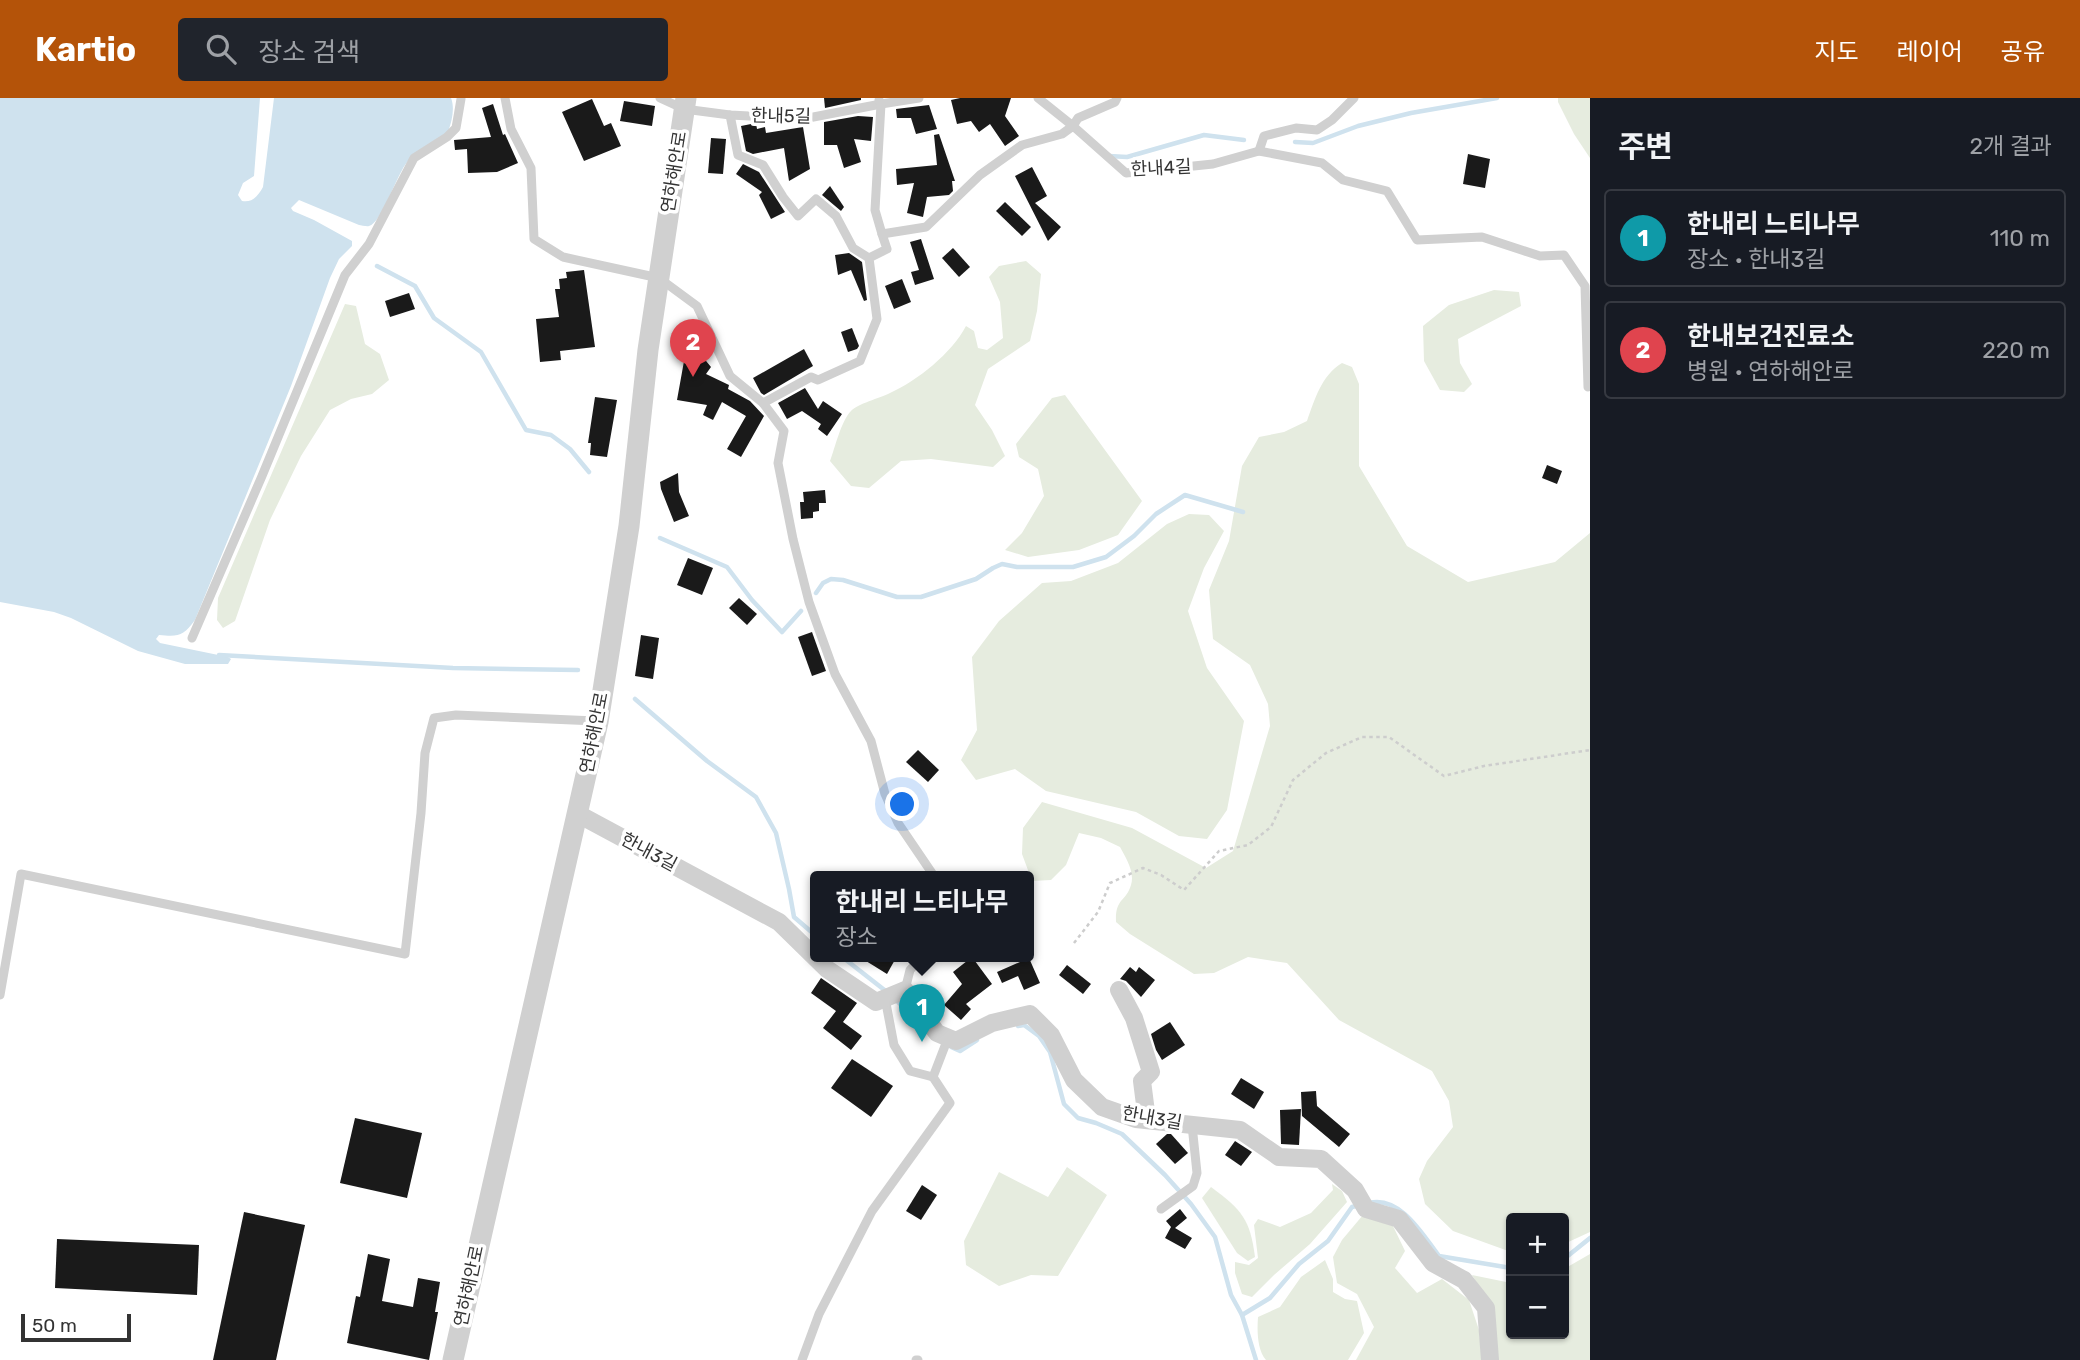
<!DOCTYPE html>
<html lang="ko">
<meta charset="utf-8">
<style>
body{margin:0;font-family:Rubik,"Noto Sans KR",sans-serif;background:#20242c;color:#f1f3f6}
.controls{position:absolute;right:21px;bottom:21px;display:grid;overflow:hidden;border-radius:7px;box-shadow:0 2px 5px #0004}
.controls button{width:63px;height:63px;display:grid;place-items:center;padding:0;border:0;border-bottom:2px solid #363941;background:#171b24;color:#f1f3f6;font:35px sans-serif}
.scale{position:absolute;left:21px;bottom:18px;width:110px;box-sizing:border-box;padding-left:7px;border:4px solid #333;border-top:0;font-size:19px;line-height:24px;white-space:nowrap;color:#333;-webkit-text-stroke:5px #fff;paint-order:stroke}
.you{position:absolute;left:903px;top:707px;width:24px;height:24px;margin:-18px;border:5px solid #fff;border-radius:50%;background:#1a73e8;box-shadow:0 0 0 10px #1a73e833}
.badge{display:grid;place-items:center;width:46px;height:46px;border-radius:50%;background:#b45309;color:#fff;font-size:23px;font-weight:700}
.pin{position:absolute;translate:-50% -58px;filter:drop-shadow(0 2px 4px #0008)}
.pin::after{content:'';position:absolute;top:37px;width:24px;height:21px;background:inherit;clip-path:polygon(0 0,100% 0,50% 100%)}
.popup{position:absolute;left:810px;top:773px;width:224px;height:91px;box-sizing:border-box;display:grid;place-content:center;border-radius:7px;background:#171b24;filter:drop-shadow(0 2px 5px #0005);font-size:23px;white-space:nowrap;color:#9ea1a6}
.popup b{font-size:26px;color:#f1f3f6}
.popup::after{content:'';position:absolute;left:50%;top:100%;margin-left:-14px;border:14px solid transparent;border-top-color:#171b24}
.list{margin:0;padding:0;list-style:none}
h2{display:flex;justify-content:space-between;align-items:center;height:91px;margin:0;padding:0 28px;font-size:30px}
h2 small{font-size:23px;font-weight:400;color:#9ea1a6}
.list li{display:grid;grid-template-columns:46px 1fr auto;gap:21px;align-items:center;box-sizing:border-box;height:98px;margin:0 14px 14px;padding:0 14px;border:2px solid #363941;border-radius:7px}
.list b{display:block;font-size:26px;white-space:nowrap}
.list p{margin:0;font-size:23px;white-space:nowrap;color:#9ea1a6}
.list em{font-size:23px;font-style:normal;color:#9ea1a6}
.icon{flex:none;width:38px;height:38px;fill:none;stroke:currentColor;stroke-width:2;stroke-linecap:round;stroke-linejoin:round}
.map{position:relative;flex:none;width:1590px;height:1262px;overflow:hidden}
header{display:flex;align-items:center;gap:42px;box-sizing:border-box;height:98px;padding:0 35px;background:#b45309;color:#fff}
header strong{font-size:33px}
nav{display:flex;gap:38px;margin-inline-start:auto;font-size:24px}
.search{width:490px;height:63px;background:#20242c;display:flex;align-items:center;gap:18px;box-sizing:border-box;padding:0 24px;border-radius:7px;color:#9ea1a6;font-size:26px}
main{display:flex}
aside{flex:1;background:#171b24}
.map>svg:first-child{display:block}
.green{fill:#e6ecdf}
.water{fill:#cfe2ee}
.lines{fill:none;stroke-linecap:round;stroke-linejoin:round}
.stream{stroke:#cfe2ee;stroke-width:4.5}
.building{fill:#1a1a1a}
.path{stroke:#cdcdcd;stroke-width:2.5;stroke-dasharray:3.5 3.5;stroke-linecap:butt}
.service{stroke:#d0d0d0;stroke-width:9}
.minor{stroke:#d0d0d0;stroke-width:18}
.tertiary{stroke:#d0d0d0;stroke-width:21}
.labels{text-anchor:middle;stroke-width:7;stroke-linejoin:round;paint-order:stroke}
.street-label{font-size:18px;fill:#333;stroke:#fff}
</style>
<header>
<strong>Kartio</strong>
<div class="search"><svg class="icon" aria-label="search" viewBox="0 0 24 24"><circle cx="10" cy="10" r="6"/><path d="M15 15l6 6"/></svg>장소 검색</div>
<nav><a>지도</a><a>레이어</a><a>공유</a></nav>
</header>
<main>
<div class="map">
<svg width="1590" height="1262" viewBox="0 0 1590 1262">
<rect width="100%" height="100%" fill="#fff"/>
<g class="green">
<polygon points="1558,0 1590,0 1590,60 1574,36 1558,4"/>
<path d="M1026,163L1041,176L1037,213L1030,243L988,271L975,307L992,332L1005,358L993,369L931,361L901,363L869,390L851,388L830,363C835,350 841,323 851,313C857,306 880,300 890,295C917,283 952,255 966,228L974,233L978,250L987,252L1003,240L1000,204L989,179L999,168Z"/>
<polygon points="1494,192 1519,194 1521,208 1458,241 1460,265 1472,286 1464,294 1440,292 1424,263 1423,228 1449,207"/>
<polygon points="345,206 356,208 365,246 380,256 389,282 372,296 351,301 330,312 301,358 270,422 235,523 223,530 217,522 218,500"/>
<path d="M1342,265L1352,269L1359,286V368L1407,448L1468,484L1555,464L1590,435V1134L1564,1146V1120H1511V1154L1453,1133L1425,1106L1419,1081L1427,1063L1453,1029L1449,1003L1432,973L1339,922L1287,865L1248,859L1214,875L1194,876L1130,836L1116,824C1115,800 1126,804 1131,787C1135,774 1126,760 1120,749L1101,740L1079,735L1066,767L1051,782L1032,783L1022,756L1023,730L1042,704L1132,730L1206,770L1233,753L1270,628L1268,606L1250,567L1213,541L1209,492L1229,443L1242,368L1259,339L1284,334L1307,323C1315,301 1321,278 1342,265Z"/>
<polygon points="1065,297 1142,403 1118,437 1079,452 1028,459 1005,452 1022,435 1044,398 1038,371 1019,359 1016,346 1052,300"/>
<polygon points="1189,416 1209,417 1224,433 1204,470 1188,513 1207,570 1244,623 1227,712 1207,741 1179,738 1136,714 1046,693 1015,671 976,682 961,662 977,632 972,559 999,523 1042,485 1071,483 1118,465 1167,426"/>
<polygon points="1067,1069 1107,1097 1058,1178 1031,1177 999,1188 966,1167 964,1143 999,1074 1048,1099"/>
<polygon points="1332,1086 1342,1093 1347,1104 1310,1146 1274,1177 1252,1199 1242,1196 1235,1175 1235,1164 1249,1167 1258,1160 1254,1127 1258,1121 1280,1129 1311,1115 1333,1092"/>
<path d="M1211,1089C1242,1112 1250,1121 1255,1159L1248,1163L1237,1155L1202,1100Z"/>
<polygon points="1363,1117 1393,1128 1405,1153 1395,1170 1417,1195 1442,1181 1469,1202 1479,1232 1482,1262 1356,1262 1374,1229 1357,1196 1337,1185 1333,1159 1342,1142"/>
<polygon points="1590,1156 1590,1262 1497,1262 1493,1210 1472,1177 1511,1185 1511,1236 1564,1236 1564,1171"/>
<path d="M1325,1162L1333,1181V1194L1345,1201L1357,1203L1364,1235L1348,1262H1266C1257,1252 1257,1232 1258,1219L1280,1209L1301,1179Z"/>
</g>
<path class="water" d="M0,0H260L254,78L243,85L238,97L242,103C252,105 258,98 263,89L274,0H451C455,10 452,23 448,34C434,43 419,51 408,63C397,75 382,125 369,128C367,129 361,127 359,127L299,102L291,110L293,113L314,122L352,143V148L339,161L330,180L291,288L195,522C183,538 179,539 159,537L156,541L160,545L228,559L231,561L228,566H185L138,553L71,520L54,514L0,504Z"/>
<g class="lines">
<g class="stream">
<polyline points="1295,44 1313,45 1358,28 1411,15 1497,0"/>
<polyline points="1109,58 1127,59 1204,37 1244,42"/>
<polyline points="377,168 415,188 434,220 481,254 526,332 551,337 570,351 589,374"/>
<polyline points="660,440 727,469 752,502 782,534 801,513"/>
<polyline points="816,495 823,485 831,481 843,482 897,499 921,499 976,481 993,470 1002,466 1017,469 1073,469 1106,459 1134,438 1156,416 1185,397 1243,414"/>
<polyline points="219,557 453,570 578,572"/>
<polyline points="635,601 707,663 756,699 776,735 789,791 794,819 815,837"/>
<polyline points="841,858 887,894"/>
<polyline points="896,902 915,920"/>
<polyline points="1018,928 1024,927 1039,938 1050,954 1064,1006 1078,1020 1096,1025 1122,1036 1165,1077 1191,1106 1215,1139 1231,1197 1242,1217 1270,1200 1299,1166 1328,1143 1352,1109 1360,1107"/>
<polyline points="951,949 960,953 977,942"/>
<path d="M1369,1105C1400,1097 1423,1137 1439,1158L1511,1170"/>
<polyline points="1564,1161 1590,1140"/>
<polyline points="1242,1217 1256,1262"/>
</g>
</g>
<g class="building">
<polygon points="824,0 861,0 861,2 825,10"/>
<polygon points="960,0 1011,0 1005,18 1019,38 1005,48 990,26 979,34 971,23 957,26 951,2"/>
<polygon points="592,1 604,28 611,25 621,48 584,63 562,14"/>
<polygon points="624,3 655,8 652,28 620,23"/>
<polygon points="493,6 503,37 505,36 518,65 497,74 468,75 467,51 455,52 454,42 491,39 482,10"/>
<polygon points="929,7 937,31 916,36 911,20 897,20 896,11"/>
<polygon points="858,18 873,19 871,43 854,41 861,64 844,70 837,47 824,47 824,24"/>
<polygon points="756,25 757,31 765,29 766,35 803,29 810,71 789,83 784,50 753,56 746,53 741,28"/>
<polygon points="939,36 955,83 952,83 953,93 949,97 927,99 923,119 907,115 914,85 897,87 896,71 937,67 934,37"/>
<polygon points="711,40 726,41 723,76 708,75"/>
<polygon points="1468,56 1490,61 1485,90 1463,86"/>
<polygon points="743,66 759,74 785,114 771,121 759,97 762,94 736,76"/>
<polygon points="1032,69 1047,98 1035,105 1061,129 1048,143 1015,78"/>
<polygon points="830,88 844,109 841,113 822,97"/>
<polygon points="1005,104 1031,129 1022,138 996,113"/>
<polygon points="921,141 934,181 915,187 911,174 919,172 910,144"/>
<polygon points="953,150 970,169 959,179 942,160"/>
<polygon points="849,155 862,164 867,202 864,203 851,172 838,177 835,157"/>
<polygon points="584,172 595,249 560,253 561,262 540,264 536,221 559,219 555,191 560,191 559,181 567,180 566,174"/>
<polygon points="902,181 911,204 894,211 885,188"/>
<polygon points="409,195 415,211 390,219 385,203"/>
<polygon points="852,230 859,248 857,251 848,254 841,234"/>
<polygon points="688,241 711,269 706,276 729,287 728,291 750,303 764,318 741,359 727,351 746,318 722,304 713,322 703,317 707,307 677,302"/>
<polygon points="804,251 813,268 764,297 761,295 753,280"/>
<polygon points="805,290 818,311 823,303 842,316 827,338 818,331 821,326 802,313 787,321 778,305"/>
<polygon points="595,299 617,302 607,359 590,357 591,345 588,345"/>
<polygon points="1547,367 1562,373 1557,386 1542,380"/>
<polygon points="678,375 679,394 689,418 674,424 661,391 660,384"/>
<polygon points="825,392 826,405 819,405 819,413 813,414 813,420 801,421 800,404 804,404 803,394"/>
<polygon points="688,460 713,470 702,497 677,487"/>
<polygon points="739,500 757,516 747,527 729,510"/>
<polygon points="812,534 826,573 812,578 798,539"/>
<polygon points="641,537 659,540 653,581 635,578"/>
<polygon points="918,652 939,672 928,684 906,664"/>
<polygon points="858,858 897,858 887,876"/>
<polygon points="972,859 992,886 966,906 971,911 961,922 944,907 962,886 953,874"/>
<polygon points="1029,860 1040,885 1024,892 1018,878 1002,885 997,874"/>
<polygon points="1067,867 1091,886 1083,896 1059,877"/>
<polygon points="1130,869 1136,874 1139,869 1155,882 1141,899 1126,883 1120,881"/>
<polygon points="821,880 857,905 843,924 862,938 851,952 823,930 836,913 811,895"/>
<polygon points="1170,924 1185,947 1162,962 1156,952 1151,936"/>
<polygon points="852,961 893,988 871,1019 831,990"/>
<polygon points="1241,980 1264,994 1254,1011 1231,996"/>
<polygon points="1316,993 1317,1008 1350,1036 1339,1049 1302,1018 1301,994"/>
<polygon points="1301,1011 1299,1047 1281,1046 1280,1012"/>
<polygon points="355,1020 422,1035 407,1100 340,1085"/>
<polygon points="1167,1036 1171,1036 1188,1055 1175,1066 1156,1046"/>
<polygon points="1235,1043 1252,1054 1241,1068 1225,1057"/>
<polygon points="922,1087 937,1097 921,1122 906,1113"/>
<polygon points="1180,1111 1187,1120 1175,1130 1192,1140 1185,1151 1165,1140 1171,1129 1166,1123"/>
<polygon points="244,1114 305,1127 276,1262 213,1262"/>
<polygon points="57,1141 199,1147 197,1197 55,1190"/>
<polygon points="368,1156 390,1161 382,1203 413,1209 418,1180 440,1184 435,1214 438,1214 429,1262 347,1245 356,1198 360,1199"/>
</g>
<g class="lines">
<polyline class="path" points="1074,845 1098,814 1110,785 1143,770 1161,777 1184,792 1219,753 1248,747 1271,729 1293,682 1326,655 1362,639 1389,639 1444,678 1484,668 1590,652"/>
<g class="service">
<polyline points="505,0 511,31 531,70 534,141 563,159 659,180 697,208 730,278 763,305 811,279 818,282 860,263 877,221 869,160 887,151 882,136 926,129 980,77 1022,47 1062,36 1073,28 1126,75 1213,66 1259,53 1322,65 1343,82 1387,93 1417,142 1482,139 1540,158 1564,157 1585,188 1588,289"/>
<polyline points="660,0 684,11 730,17 803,21 881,6 919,0"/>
<polyline points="1038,0 1073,28 1078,20 1115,4 1117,0"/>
<polyline points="879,2 881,6 875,112 882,136"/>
<polyline points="730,17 738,57 763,67 783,99 798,118 816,101 836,118 853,150 869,160"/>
<polyline points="1259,53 1264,38 1296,30 1317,32 1332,22 1354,0"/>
<polyline points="763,305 784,333 778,365 793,441 809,504 835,576 871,643 885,696 898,725 934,778"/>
<polyline points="192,540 262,378 345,177 369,146 414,60 447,39 456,30 461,1"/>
<polyline points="905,892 910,872 923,858"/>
<polyline points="0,897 21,776 405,856 421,715 425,655 434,620 456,617 596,623"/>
<polyline points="885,900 894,947 910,973 933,979"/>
<polyline points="1161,1111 1193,1088 1197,1075 1192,1027"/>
<polyline points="802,1262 819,1216 872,1113 950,1005 933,979 948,940"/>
<polyline points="916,1262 918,1262"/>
</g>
<g class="minor">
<polyline points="578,716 779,824 827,871 876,904 905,892 937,935 956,943 992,925 1030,916 1051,937 1074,982 1102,1009 1136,1021 1240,1032 1279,1059 1321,1061 1355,1092 1366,1111 1399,1121 1433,1165 1464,1182 1486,1210 1490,1262"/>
<polyline points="1119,892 1134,920 1151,974 1142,983 1147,1022"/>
</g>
<polyline class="tertiary" points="453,1262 598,624 629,428 648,252 686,0"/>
</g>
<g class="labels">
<g class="street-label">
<text transform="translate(781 18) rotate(1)" y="6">한내5길</text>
<text transform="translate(1161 70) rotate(-3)" y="6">한내4길</text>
<text transform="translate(674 74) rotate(-81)" y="6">연하해안로</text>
<text transform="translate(594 635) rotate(-79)" y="6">연하해안로</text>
<text transform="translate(649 754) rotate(28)" y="6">한내3길</text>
<text transform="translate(1152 1020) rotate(10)" y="6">한내3길</text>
<text transform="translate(469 1188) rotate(-78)" y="6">연하해안로</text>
</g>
</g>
</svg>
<div class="controls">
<button>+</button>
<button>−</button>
</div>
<div class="scale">50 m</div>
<div class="you"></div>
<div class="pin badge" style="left:922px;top:944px;background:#0f9aa8">1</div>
<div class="popup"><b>한내리 느티나무</b>장소</div>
<div class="pin badge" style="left:693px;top:279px;background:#e0444e">2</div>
</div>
<aside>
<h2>주변<small>2개 결과</small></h2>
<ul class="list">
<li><span class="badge" style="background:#0f9aa8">1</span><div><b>한내리 느티나무</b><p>장소 · 한내3길</p></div><em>110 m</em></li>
<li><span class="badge" style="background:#e0444e">2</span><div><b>한내보건진료소</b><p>병원 · 연하해안로</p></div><em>220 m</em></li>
</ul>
</aside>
</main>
